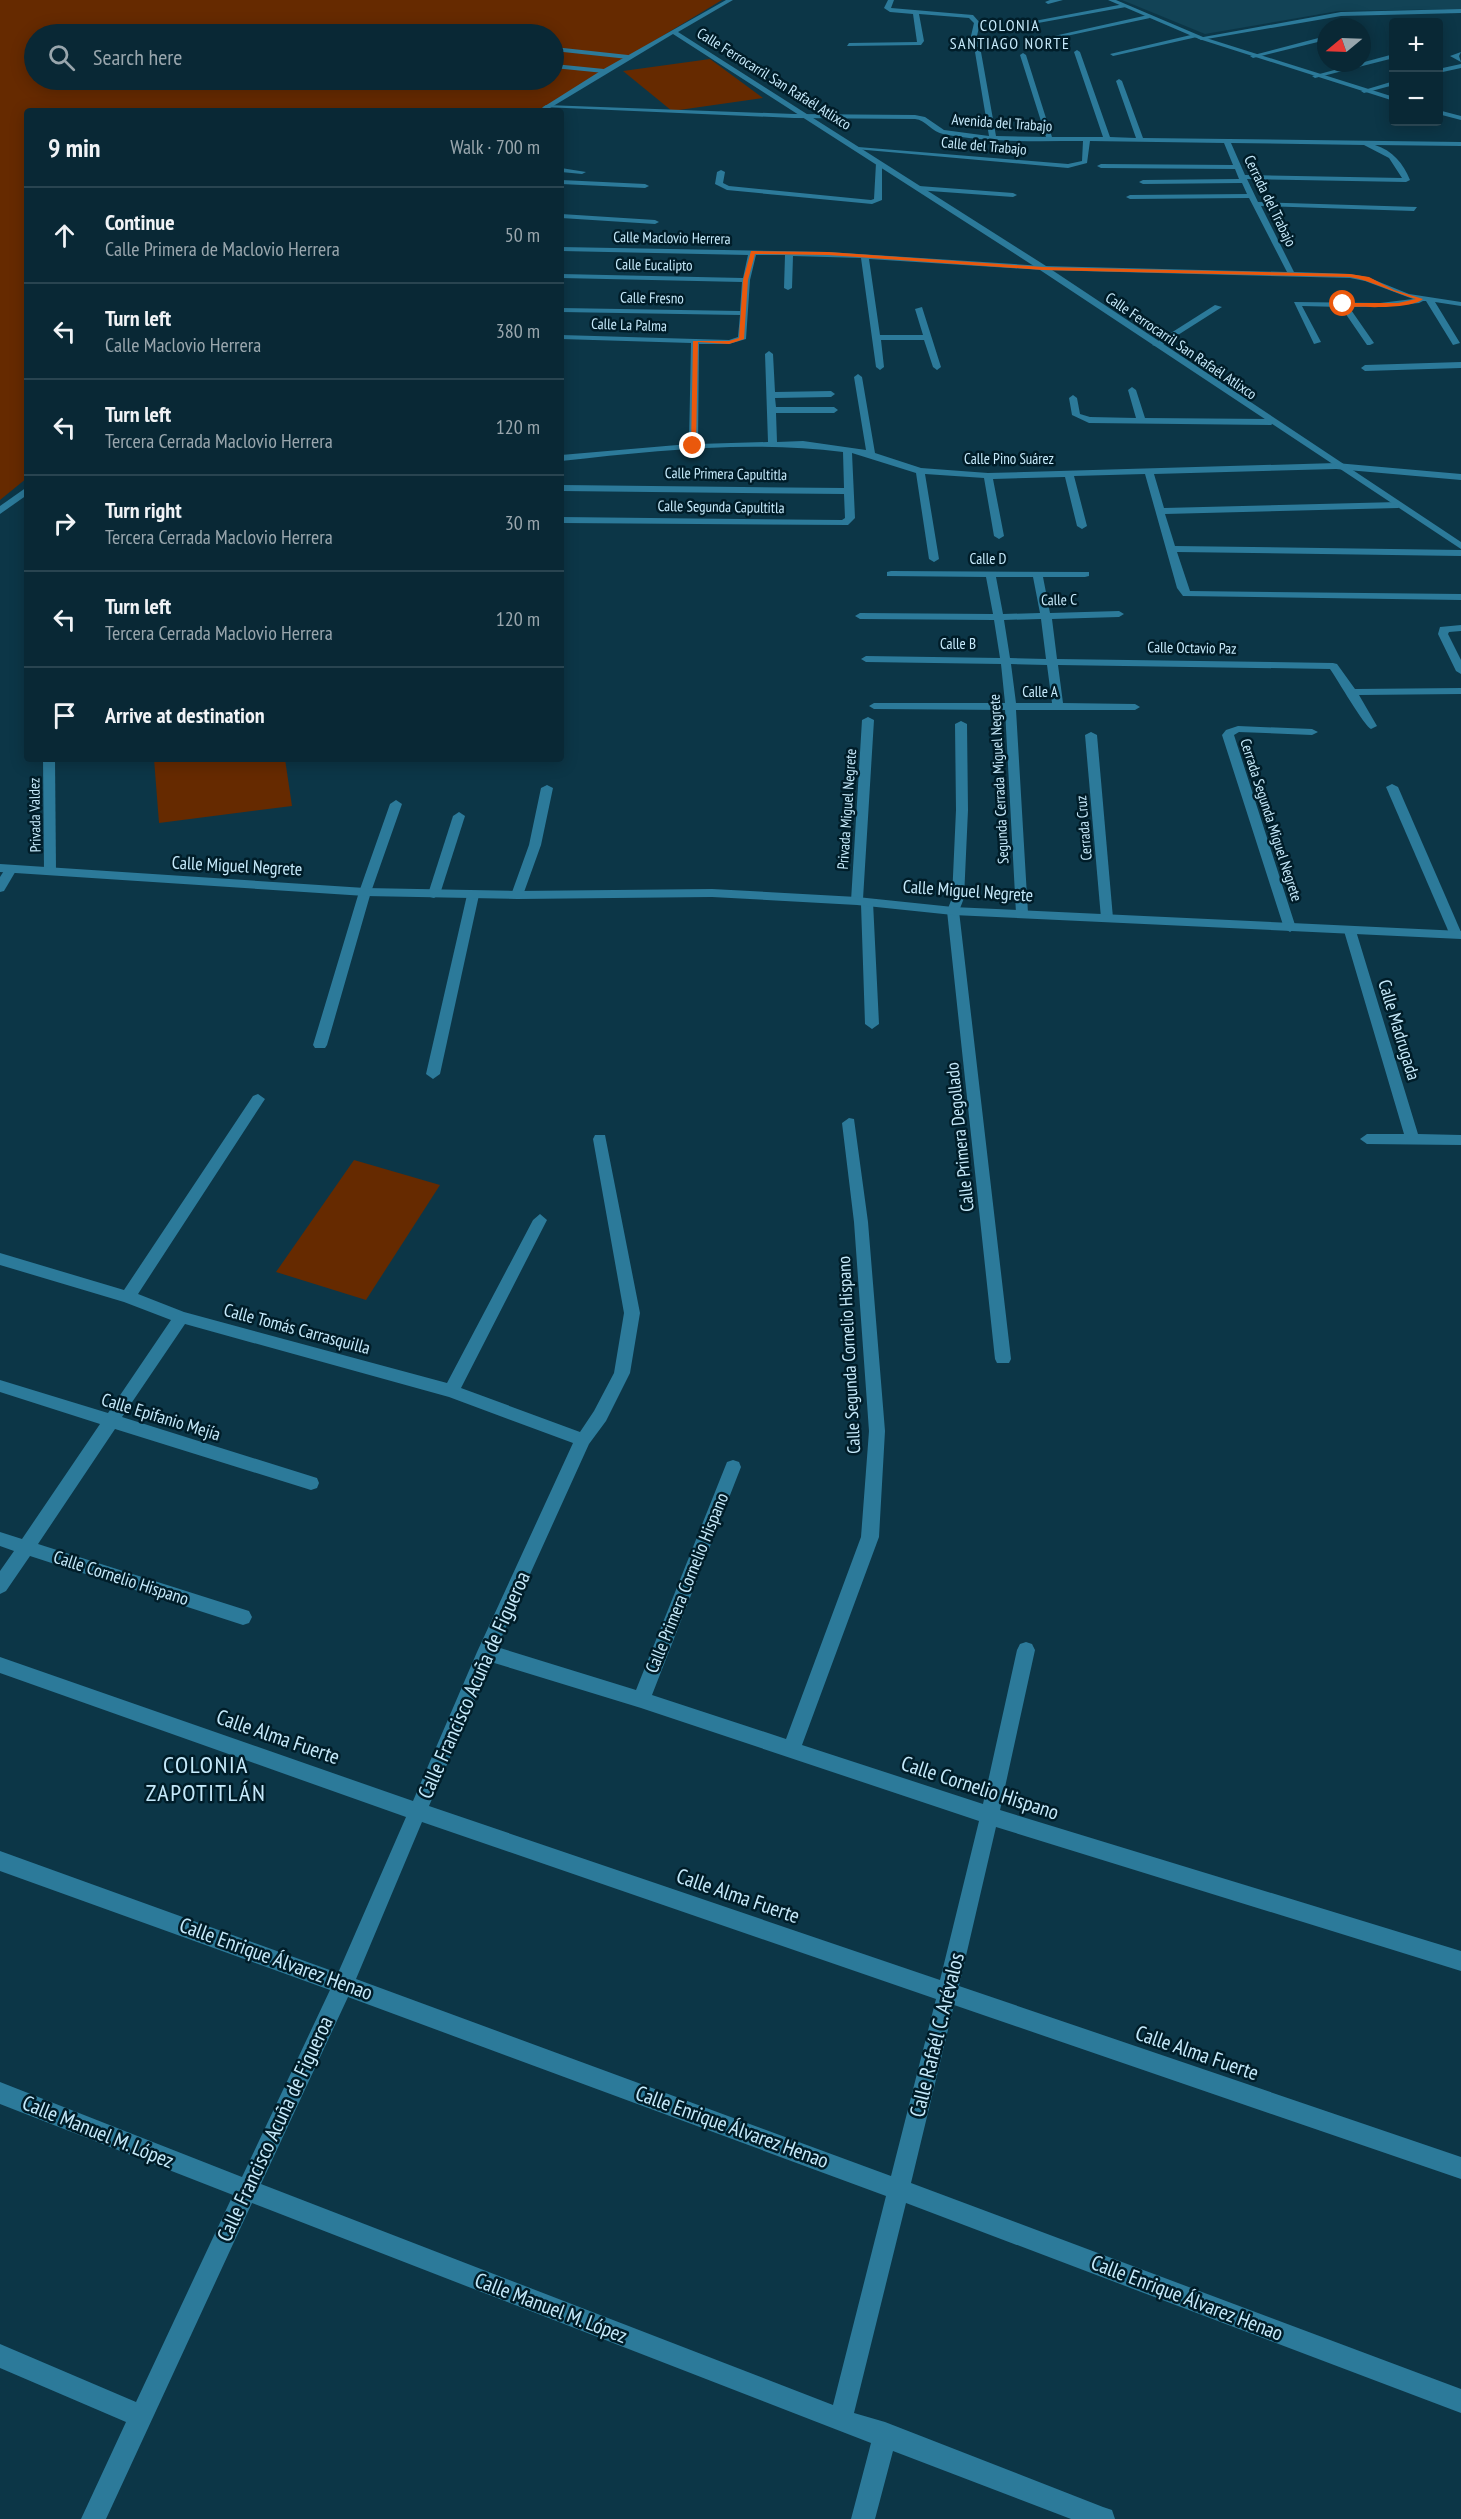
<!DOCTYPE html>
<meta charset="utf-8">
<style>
body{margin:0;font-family:"PT Sans Narrow",sans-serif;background:#173441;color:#f1f3f6}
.controls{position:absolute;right:18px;top:18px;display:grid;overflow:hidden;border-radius:6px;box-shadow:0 3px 15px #0003}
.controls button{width:54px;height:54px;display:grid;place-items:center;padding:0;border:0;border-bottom:2px solid #294450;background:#092835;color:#f1f3f6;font:30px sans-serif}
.compass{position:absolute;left:1317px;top:18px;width:54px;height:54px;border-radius:50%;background:#092835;box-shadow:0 3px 15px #0003;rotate:251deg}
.stop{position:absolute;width:18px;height:18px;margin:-14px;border:4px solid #ea580c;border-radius:50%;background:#fff}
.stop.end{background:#ea580c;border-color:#fff;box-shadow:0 2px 6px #0008}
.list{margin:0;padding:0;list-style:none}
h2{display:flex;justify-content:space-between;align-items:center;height:78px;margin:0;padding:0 24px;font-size:26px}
h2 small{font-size:20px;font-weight:400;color:#99a6ad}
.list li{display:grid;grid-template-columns:39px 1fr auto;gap:18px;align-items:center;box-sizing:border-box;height:96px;padding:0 24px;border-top:2px solid #294450}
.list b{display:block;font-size:22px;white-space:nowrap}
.list p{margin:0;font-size:20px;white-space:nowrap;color:#99a6ad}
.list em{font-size:20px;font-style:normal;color:#99a6ad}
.icon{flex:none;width:33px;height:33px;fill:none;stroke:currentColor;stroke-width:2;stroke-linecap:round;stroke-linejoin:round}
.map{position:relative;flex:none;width:1461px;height:2519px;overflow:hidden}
.search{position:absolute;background:#092835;box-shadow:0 3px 15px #0003;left:24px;top:24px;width:540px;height:66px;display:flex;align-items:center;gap:15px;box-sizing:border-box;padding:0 21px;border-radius:33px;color:#99a6ad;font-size:22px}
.panel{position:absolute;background:#092835;box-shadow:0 3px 15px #0003;left:24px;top:108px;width:540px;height:654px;border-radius:6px}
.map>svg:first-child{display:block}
.built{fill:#124356}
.green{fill:#662a00;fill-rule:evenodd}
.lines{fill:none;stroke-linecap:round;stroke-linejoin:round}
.minor{fill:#2c7a9a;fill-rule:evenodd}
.tertiary{fill:#2c7a9a;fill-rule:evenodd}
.route{fill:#ea580c}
.labels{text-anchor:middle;stroke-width:5;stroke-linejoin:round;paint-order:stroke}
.far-street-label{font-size:15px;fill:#c6eafb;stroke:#001d29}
.far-neighbourhood-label{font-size:16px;letter-spacing:1.5px;fill:#c6eafb;stroke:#001d29}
.street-label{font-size:18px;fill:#c6eafb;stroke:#001d29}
.near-street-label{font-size:21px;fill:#c6eafb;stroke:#001d29}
.near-neighbourhood-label{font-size:24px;letter-spacing:1.5px;fill:#c6eafb;stroke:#001d29}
</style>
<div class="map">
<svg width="1461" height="2519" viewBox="0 0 1461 2519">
<rect width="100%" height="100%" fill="#0c3647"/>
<polygon class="built" points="1122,0 1461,0 1461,9 1338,11 1205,34"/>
<g class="green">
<path d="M0,0H722L538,111H27V478L0,500ZM34,34H554V80H34Z"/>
<polygon points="710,59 763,98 672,111 623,71"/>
<polygon points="154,759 285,759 292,806 159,823"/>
<polygon points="354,1160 440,1185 366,1300 276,1272"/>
</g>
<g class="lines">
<g class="minor">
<polygon points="888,0 894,0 891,8 973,15 980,23 977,36 979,47 973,47 971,36 974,23 969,18 919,14 924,41 921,45 847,46 849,43 917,42 913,14 890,12 884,8"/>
<polygon points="1050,0 1063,0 1048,4 1045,2"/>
<polygon points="1124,4 1126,7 1016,27 1013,25"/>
<polygon points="1461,9 1461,13 1341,16 1201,40 1198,38 1341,12"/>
<polygon points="1148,15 1150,18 1057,38 1054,36"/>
<polygon points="1195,34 1197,37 1113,56 1110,54"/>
<polygon points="1326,36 1326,40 1253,58 1250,56"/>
<polygon points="554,47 628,55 631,57 628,59 554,51"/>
<path d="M978,50L981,52L996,136L1046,137L1020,55L1023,53L1026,55L1052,137H1103L1074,52L1077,50L1080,52L1110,137L1136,138L1116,81L1119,79L1122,81L1143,138L1461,142V146L1375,145C1393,151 1403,163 1410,180L1406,182L1247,179L1258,202L1417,207L1414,211L1261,206L1294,272L1350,274L1367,277L1409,294L1461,302V306L1435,302L1460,343L1453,345L1426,301H1423L1419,303L1380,307H1349L1374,343L1370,345H1367L1341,307L1302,306L1321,342L1314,344L1294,302L1380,303L1413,299L1365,281L1350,278L1043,270L869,259L880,335H923L915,309L922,307L941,367L937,370L933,367L924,340H881L884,367L880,370L876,367L861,258L793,256L792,288L788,290L784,288L785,255H756L750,280L746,339L729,344H699L698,444L768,442L765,354L769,351L773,354L775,392L831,391L835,394L831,397L775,398L776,407H834L838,410L834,413H776L777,442L803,441L866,450L854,377L858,374L862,377L875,453L921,468L988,473L1336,463L1461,474V480L1336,469L1154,474L1164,508L1398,502L1403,505L1398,508L1165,514L1175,546L1461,550V556L1177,552L1190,591L1461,594V600L1183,596L1177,588L1145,474L1074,476L1087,526L1082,529L1077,526L1065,477L993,479L1004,536L999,539L994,536L984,478L925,474L939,559L934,562L929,559L916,473L852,453L855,518L848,525L561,523V517L842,520L845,518L844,494L561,491L562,485L844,488L843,452C749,440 654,451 561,461V455L689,444L691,343L561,339V335L729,340L738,337L740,315L561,312V308L740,311L742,282L561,278V274L743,278L748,255L561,251V247L828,252L1043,266L1287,272L1249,198L1130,199L1126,197L1130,195L1247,194L1242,183L1143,184L1139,182L1143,180L1239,179L1235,169L1101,168L1097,166L1101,164L1233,165L1224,143L1090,141L1087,163L1068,168L855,149L858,147L1068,164L1082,161L1083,141C1038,141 989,143 943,134C932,132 926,120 915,119L794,118L543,107L546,105L794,114L915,115L925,117L944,130L989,136L975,52ZM1231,143L1364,145L1389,158L1402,178L1245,175Z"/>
<polygon points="1461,52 1459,56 1461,62 1450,56"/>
<polygon points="1394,54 1394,58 1315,78 1312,76"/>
<polygon points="554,64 604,69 607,71 604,73 554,68"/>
<polygon points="1461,64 1461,68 1438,73 1438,69"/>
<polygon points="1394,81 1394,85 1364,93 1361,91"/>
<polygon points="879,161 882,163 882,200 872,204 727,190 715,184 717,172 721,170 725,172 723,183 729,186 871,200 874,199 876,163"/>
<polygon points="561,168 586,172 582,174 561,172"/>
<polygon points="561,180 645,184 649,186 645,188 561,184"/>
<polygon points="919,186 1013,193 1017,195 1013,197 916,190"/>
<polygon points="561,214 655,220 659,222 655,224 561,218"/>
<polygon points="1215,305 1222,307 1159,347 1152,345"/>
<polygon points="1461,362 1461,368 1365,371 1361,368 1365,365"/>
<polygon points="1132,387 1136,390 1145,418 1271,419 1275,422 1271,425 1089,423 1072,415 1069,398 1073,395 1077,398 1080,414 1090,417 1136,418 1128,390"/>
<path d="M891,571L1089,572V576L1085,577H1043L1050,613L1119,611L1124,614L1119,617L1052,619L1057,659L1333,663L1337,664L1355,689L1461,688V694L1359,695L1377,726L1371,729C1365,727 1337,679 1330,669L1058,665L1063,703L1135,704L1140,707L1135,710H1016L1028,913L1022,917L1016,913L1005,710L874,709L869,706L874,703H1005L1001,664L866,662L861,659L866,656L1000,658L994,620L860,619L855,616L860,613L993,614L986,577L887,576V572ZM996,577H1033L1040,613L1003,614ZM1041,619L1046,659L1010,658L1004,620ZM1011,664L1047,665L1052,703H1016Z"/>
<polygon points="1461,625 1461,631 1449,632 1448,634 1461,660 1461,674 1456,671 1438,634 1440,627"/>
<polygon points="868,717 874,720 863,899 871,899 873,902 879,1024 872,1029 865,1024 861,904 853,904 851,901 862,720"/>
<polygon points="961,721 967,724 968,810 964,898 959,911 1011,1359 1009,1363 997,1363 995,1359 947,911 952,898 956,810 955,724"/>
<polygon points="1238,726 1312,729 1318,732 1312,735 1239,732 1234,735 1296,928 1290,932 1284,928 1222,735 1226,730"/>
<polygon points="1091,732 1097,735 1113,918 1107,922 1101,918 1085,735"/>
<polygon points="43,759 55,759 56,870 50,874 44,870"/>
<polygon points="1392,784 1398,787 1461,932 1460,938 1452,938 1450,935 1386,787"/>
<polygon points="547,785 553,788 541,845 523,895 521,898 513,898 511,895 529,845 541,788"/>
<polygon points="396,800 402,804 371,892 327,1045 325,1048 315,1048 313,1045 359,892 390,804"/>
<polygon points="459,812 465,816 440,894 434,898 430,897 428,894 453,816"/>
<polygon points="11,865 17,869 4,891 0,892 0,877 7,866"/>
<polygon points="473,891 479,895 440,1074 433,1079 426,1074 467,895"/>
<polygon points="1350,927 1356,931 1418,1134 1461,1135 1461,1145 1367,1144 1360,1139 1367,1134 1404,1134 1344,931"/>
<path d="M258,1094L265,1099L263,1102L138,1294L184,1312L447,1383L533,1220L540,1214L547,1220L461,1388L580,1432L594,1411L614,1373L624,1313L593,1139L595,1135H605L640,1313L630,1373L606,1421L589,1444L497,1647L636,1690L725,1467L727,1462L733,1460L739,1462L741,1467L652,1695L786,1739L861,1537L869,1431L854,1222L842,1123L849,1118L854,1119L868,1222L885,1431L879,1537L802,1745L983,1804L1017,1650L1020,1644L1026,1642L1032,1644L1035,1650L1000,1810L1461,1951V1971L996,1827L959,1986L1461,2157V2179L954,2005L911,2183L1461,2389V2413L906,2203L854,2413L885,2422L1103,2507L1112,2510L1115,2519H1071L893,2451L875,2519H851L871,2443L252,2203L106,2519H81L126,2422L0,2368V2344L136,2402L233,2195L0,2104V2082L242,2177L330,1990L0,1871V1851L338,1973L406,1817L0,1673V1657L413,1801L477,1652L573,1443L449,1397L185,1324L122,1417L317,1478L319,1483L317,1488L311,1490L115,1429L38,1544L249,1611L252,1617L249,1623L243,1625L30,1556L6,1591L0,1594V1571L14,1551L0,1546V1532L22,1539L100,1424L0,1392V1380L108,1413L171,1320L124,1302L0,1265V1253L124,1290L253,1096ZM491,1662L641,1708L979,1821L940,1980L429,1806ZM422,1822L936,1999L891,2176L356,1979ZM348,1997L886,2196L833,2405L261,2184Z"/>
</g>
<g class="tertiary">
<polygon points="726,0 733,0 678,32 1046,266 1461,542 1461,549 1040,270 673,34 545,111 537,111 602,70"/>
<polygon points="1108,0 1116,0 1203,37 1394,97 1394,101 1199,39"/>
<polygon points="1438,110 1461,116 1461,120 1438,114"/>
<polygon points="27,487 27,495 0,514 0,506"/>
<polygon points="0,864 365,888 517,891 712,889 857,897 953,907 1461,931 1461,939 953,915 857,905 712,897 517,899 365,896 0,872"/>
</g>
</g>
<path class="route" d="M751,251L828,252L1043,267L1350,274L1369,277L1394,290L1423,299C1409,310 1361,307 1341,306L1343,303H1398L1416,299C1394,293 1373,281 1350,277L1043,270L828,255L755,254L748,280L744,339L729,344L698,342L696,446L691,448L693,341H729L739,338L743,280Z"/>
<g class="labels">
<g class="far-street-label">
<text transform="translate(774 79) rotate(32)" y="5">Calle Ferrocarril San Rafaél Atlixco</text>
<text transform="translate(1002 123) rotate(4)" y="5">Avenida del Trabajo</text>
<text transform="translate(984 146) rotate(5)" y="5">Calle del Trabajo</text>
<text transform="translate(1270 201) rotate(64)" y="5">Cerrada del Trabajo</text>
<text transform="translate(672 238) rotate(1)" y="5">Calle Maclovio Herrera</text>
<text transform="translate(654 265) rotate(1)" y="5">Calle Eucalipto</text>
<text transform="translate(652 298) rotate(1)" y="5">Calle Fresno</text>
<text transform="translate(629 325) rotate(2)" y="5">Calle La Palma</text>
<text transform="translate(1181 346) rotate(34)" y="5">Calle Ferrocarril San Rafaél Atlixco</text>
<text x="1009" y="464">Calle Pino Suárez</text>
<text transform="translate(726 474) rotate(1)" y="5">Calle Primera Capultitla</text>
<text transform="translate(721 507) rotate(1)" y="5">Calle Segunda Capultitla</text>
<text x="988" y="564">Calle D</text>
<text transform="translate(1059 600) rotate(-1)" y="5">Calle C</text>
<text x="958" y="649">Calle B</text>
<text transform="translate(1192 648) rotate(1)" y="5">Calle Octavio Paz</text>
<text x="1040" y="697">Calle A</text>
<text transform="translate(999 779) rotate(-93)" y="5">Segunda Cerrada Miguel Negrete</text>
<text transform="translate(847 809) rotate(-86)" y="5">Privada Miguel Negrete</text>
<text transform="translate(35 815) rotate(-91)" y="5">Privada Valdez</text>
<text transform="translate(1271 820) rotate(72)" y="5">Cerrada Segunda Miguel Negrete</text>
<text transform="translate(1084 828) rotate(-95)" y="5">Cerrada Cruz</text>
</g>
<g class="far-neighbourhood-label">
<text x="1010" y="31">COLONIA<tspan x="1010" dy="18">SANTIAGO NORTE</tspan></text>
</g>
<g class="street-label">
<text transform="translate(237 866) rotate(3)" y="6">Calle Miguel Negrete</text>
<text transform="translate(968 891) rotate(4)" y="6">Calle Miguel Negrete</text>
<text transform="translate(1399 1030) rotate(73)" y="6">Calle Madrugada</text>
<text transform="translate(960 1137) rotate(-96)" y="6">Calle Primera Degollado</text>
<text transform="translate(297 1329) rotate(15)" y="6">Calle Tomás Carrasquilla</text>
<text transform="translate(849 1355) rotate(-93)" y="6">Calle Segunda Cornelio Hispano</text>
<text transform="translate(161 1417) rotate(17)" y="6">Calle Epifanio Mejía</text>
<text transform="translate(121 1578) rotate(18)" y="6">Calle Cornelio Hispano</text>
<text transform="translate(687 1583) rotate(-68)" y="6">Calle Primera Cornelio Hispano</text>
</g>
<g class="near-street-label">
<text transform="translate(474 1685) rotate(-66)" y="7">Calle Francisco Acuña de Figueroa</text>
<text transform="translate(278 1737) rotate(19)" y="7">Calle Alma Fuerte</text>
<text transform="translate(980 1788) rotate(18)" y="7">Calle Cornelio Hispano</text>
<text transform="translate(738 1896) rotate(19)" y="7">Calle Alma Fuerte</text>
<text transform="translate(276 1959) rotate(20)" y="7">Calle Enrique Álvarez Henao</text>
<text transform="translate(937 2035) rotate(-76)" y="7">Calle Rafaél C. Arévalos</text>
<text transform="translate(1197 2053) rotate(19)" y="7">Calle Alma Fuerte</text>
<text transform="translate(732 2127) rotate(20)" y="7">Calle Enrique Álvarez Henao</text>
<text transform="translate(275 2129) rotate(-65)" y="7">Calle Francisco Acuña de Figueroa</text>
<text transform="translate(98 2132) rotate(22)" y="7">Calle Manuel M. López</text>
<text transform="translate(1187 2298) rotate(21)" y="7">Calle Enrique Álvarez Henao</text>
<text transform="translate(551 2308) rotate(21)" y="7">Calle Manuel M. López</text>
</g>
<g class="near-neighbourhood-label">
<text x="206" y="1773">COLONIA<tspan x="206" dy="28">ZAPOTITLÁN</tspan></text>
</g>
</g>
</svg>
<div class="controls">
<button>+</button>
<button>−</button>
</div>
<svg class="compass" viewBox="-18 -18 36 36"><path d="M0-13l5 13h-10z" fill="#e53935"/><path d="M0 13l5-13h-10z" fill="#99a6ad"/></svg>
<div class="stop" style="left:1343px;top:304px"></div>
<div class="stop end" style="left:693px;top:446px"></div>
<div class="search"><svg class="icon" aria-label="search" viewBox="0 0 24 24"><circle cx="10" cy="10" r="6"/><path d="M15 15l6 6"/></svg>Search here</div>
<section class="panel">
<h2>9 min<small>Walk · 700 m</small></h2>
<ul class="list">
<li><svg class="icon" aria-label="ahead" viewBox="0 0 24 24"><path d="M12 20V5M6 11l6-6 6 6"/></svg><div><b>Continue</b><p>Calle Primera de Maclovio Herrera</p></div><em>50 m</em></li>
<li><svg class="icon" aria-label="left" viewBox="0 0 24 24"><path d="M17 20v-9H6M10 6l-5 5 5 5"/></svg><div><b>Turn left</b><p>Calle Maclovio Herrera</p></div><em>380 m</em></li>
<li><svg class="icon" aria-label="left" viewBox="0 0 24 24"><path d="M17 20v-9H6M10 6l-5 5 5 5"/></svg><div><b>Turn left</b><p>Tercera Cerrada Maclovio Herrera</p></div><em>120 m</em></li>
<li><svg class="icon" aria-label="right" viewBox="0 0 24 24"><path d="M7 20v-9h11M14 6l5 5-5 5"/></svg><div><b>Turn right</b><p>Tercera Cerrada Maclovio Herrera</p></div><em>30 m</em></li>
<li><svg class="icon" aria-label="left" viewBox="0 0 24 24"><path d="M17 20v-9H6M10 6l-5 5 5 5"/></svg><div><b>Turn left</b><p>Tercera Cerrada Maclovio Herrera</p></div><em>120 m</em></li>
<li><svg class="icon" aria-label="arrive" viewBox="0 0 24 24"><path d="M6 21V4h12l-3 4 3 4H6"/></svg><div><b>Arrive at destination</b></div></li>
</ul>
</section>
</div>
